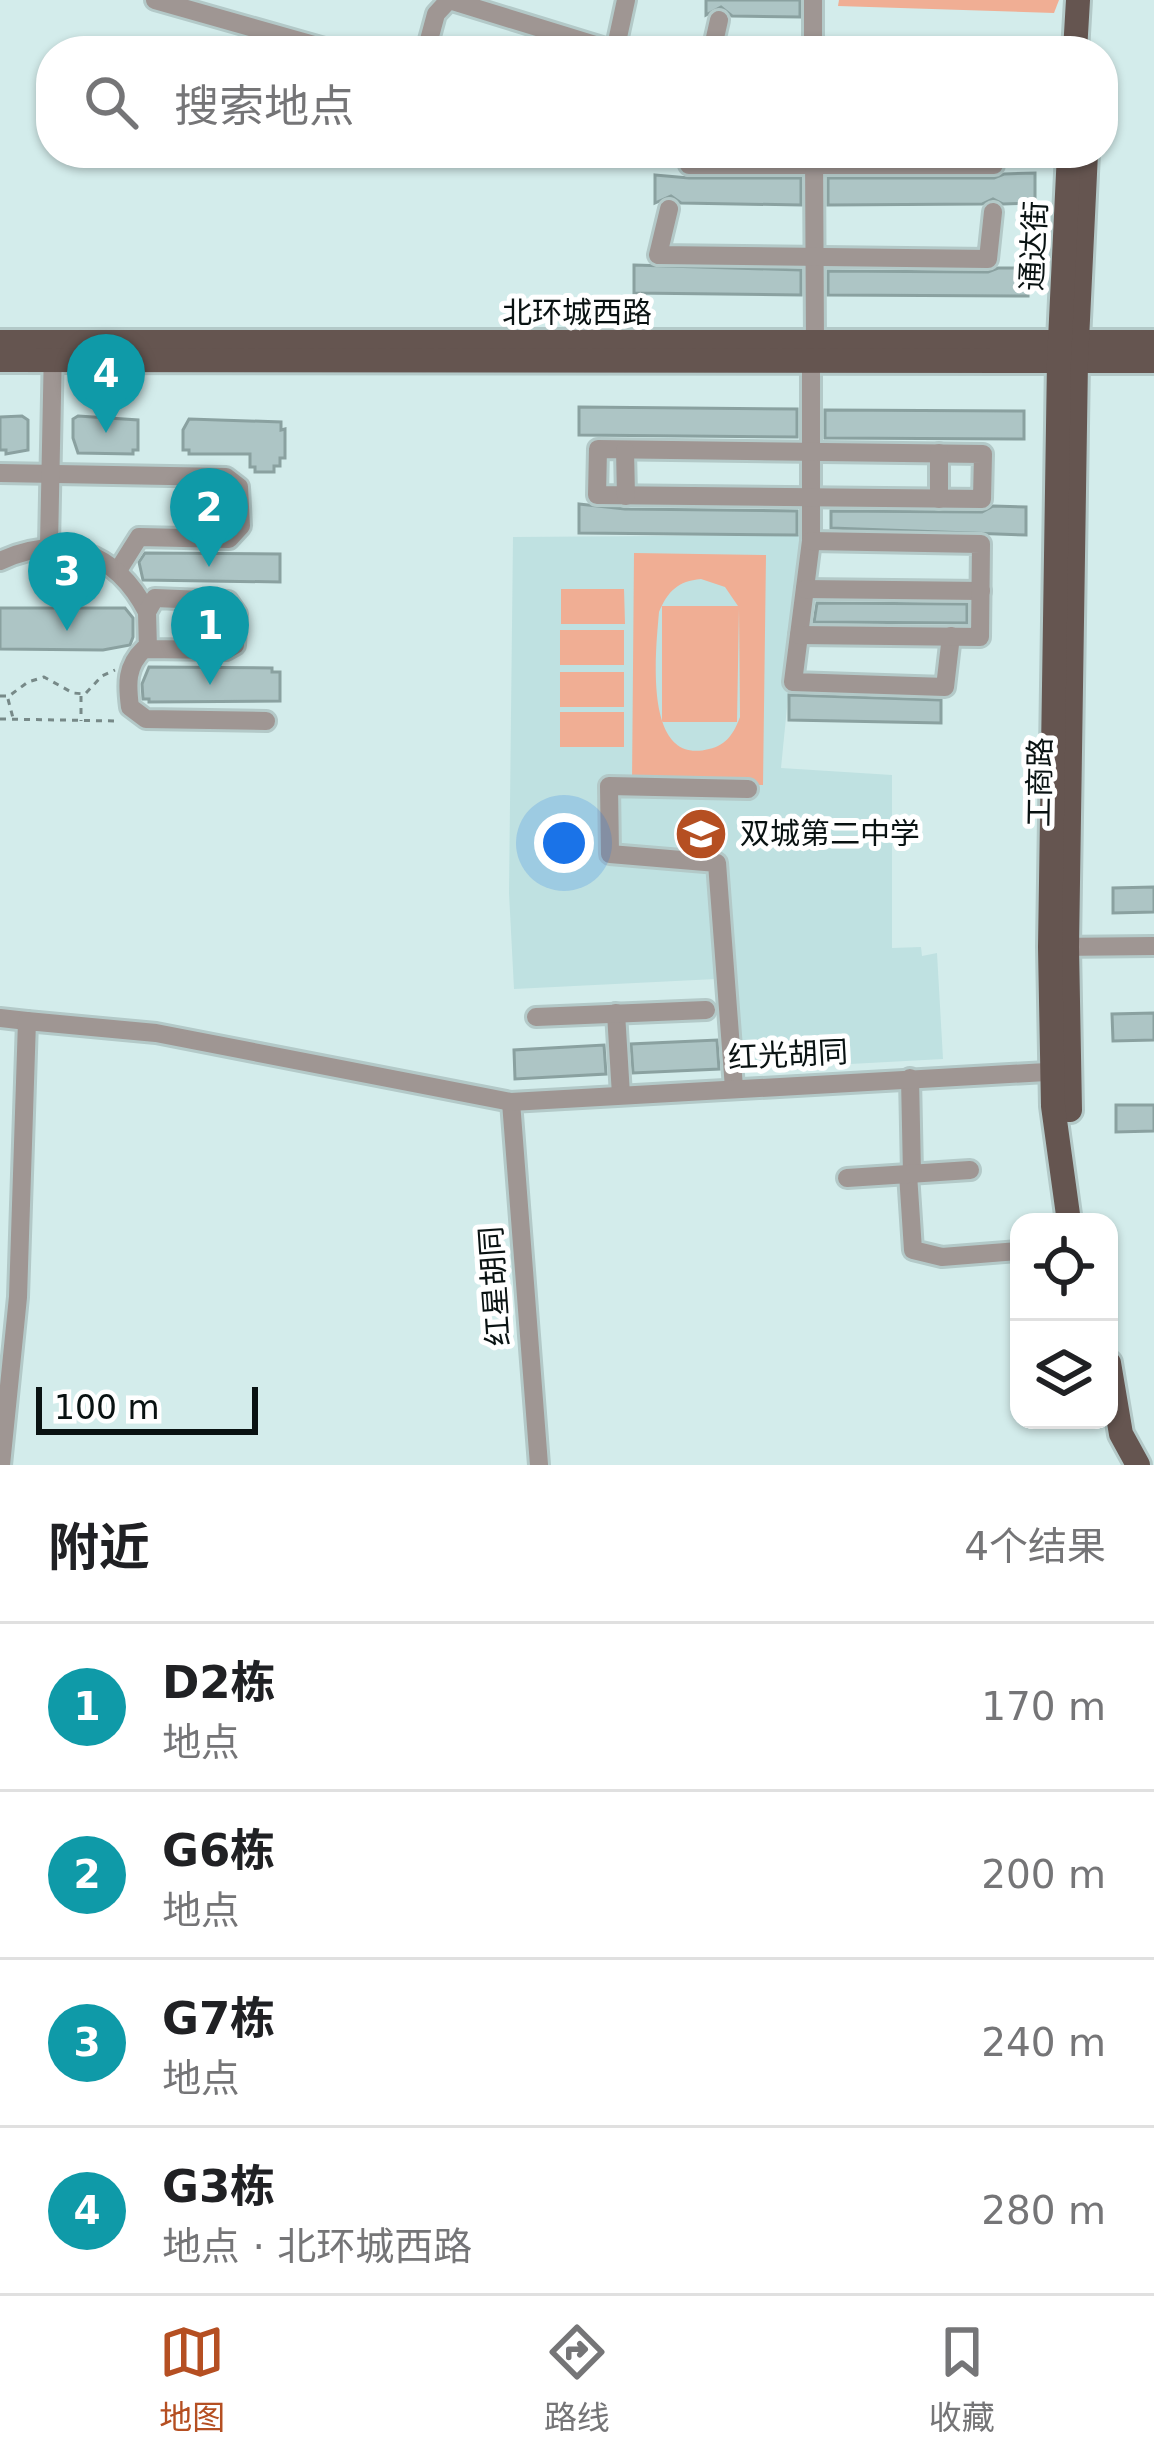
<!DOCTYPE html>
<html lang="zh">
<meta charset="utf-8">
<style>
body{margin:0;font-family:"DejaVu Sans","Noto Sans SC",sans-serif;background:#f2f2f2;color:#202124}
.controls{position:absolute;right:36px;bottom:36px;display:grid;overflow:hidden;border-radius:24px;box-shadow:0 3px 9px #0004}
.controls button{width:108px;height:108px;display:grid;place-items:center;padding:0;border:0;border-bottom:3px solid #e0e0e0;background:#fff;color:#202124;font:60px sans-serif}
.scale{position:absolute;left:36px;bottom:30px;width:222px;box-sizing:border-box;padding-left:12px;border:6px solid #091212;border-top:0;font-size:33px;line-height:42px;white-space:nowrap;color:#091212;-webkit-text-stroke:9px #fff;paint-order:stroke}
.you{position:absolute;left:564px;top:843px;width:42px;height:42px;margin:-30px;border:9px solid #fff;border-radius:50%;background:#1a73e8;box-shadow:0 0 0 18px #1a73e833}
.badge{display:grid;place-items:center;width:78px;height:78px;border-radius:50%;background:#b54f22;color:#fff;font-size:39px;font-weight:700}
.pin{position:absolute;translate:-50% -99px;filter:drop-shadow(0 3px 6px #0008)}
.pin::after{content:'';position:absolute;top:63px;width:42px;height:36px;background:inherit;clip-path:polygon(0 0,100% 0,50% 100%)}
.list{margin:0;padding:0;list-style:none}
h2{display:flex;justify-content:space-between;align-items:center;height:156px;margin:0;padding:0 48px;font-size:51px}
h2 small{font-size:39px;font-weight:400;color:#757577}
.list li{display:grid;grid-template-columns:78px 1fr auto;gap:36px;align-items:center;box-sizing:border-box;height:168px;padding:0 48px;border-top:3px solid #e0e0e0}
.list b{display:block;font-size:45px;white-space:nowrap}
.list p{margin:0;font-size:39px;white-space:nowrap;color:#757577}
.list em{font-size:39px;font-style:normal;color:#757577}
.icon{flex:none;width:66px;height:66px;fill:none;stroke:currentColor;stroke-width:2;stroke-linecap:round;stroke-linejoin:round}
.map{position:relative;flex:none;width:1154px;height:1465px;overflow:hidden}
.search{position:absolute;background:#fff;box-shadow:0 3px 9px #0004;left:36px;right:36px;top:36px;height:132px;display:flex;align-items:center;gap:30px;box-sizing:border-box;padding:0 42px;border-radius:48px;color:#757577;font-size:45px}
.sheet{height:828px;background:#fff}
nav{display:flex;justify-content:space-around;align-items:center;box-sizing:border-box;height:168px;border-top:3px solid #e0e0e0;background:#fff;font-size:33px;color:#757577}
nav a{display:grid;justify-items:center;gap:6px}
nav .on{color:#b54f22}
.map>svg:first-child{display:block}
.built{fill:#bfe1e1}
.green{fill:#f0ae94;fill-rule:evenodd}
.building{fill:#adc5c5;stroke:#8aa1a0;stroke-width:3}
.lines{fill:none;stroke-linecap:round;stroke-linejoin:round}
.minor-casing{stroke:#b3c9c8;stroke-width:24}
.major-casing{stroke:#b3c9c8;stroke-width:30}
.path{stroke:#778988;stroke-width:3;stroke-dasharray:6 6;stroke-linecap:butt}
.minor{stroke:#9f9693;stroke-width:18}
.major{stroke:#655550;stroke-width:24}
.labels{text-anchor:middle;stroke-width:10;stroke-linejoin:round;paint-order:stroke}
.street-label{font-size:30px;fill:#091212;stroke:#fff}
.poi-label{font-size:30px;fill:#091212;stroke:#fff;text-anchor:start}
</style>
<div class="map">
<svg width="1154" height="1465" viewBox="0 0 1154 1465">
<rect width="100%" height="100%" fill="#d3eceb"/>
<polygon class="built" points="804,535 781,768 892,775 892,948 921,947 922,956 937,953 943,1059 721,1071 716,979 514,989 509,893 513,537"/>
<g class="green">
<polygon points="839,0 1059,0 1054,13 838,6"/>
<path d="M634,553L766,555L763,785L632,783ZM701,579L725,587L738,606H662V722H737L739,608L740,717C734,733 727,745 709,749C642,767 656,649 659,612C668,591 678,581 701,579Z"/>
<polygon points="561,589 624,589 625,624 561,624"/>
<rect x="560" y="630" width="64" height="35"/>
<rect x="560" y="672" width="64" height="35"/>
<rect x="560" y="712" width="64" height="35"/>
</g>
<g class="building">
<polygon points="706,0 800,0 800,17 732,16 721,7 706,15"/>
<polygon points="1035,173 1035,203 1003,204 993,199 982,204 828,205 828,178 994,178 1004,174"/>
<polygon points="655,175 689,178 801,178 801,205 681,203 671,196 655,203"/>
<polygon points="634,265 801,270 801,295 634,293"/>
<polygon points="998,268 1028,268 1028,296 828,295 828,271 988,272"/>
<polygon points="579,407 797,409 797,437 579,435"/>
<polygon points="825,410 1024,411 1024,439 825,438"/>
<polygon points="22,416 28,420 28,450 6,454 6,450 0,450 0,417"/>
<polygon points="78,416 138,420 138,450 133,450 133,454 78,453 73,438 73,419"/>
<polygon points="189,419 281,422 281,430 285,429 285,458 280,458 280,466 274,466 274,472 255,472 255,467 250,467 250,454 189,454 189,450 183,450 183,430"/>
<polygon points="579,504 625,509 797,511 797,535 579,533"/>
<polygon points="993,506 1026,507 1026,535 831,528 831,511 982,512"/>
<polygon points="145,553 280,554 280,582 143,580 139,562"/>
<polygon points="817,603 967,604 967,623 814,622"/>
<polygon points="0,608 125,608 133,618 133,637 130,645 103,650 0,649"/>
<polygon points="149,667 272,668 272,672 280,672 280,701 149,702 149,699 143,699 142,684"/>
<polygon points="789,695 941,700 941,723 789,720"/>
<polygon points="1154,887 1154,912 1113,913 1113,888"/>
<polygon points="1154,1013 1154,1040 1113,1041 1112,1014"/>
<polygon points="717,1040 719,1069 633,1073 631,1044"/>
<polygon points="604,1045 606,1074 515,1079 514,1050"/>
<polygon points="1116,1105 1154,1105 1154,1131 1116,1132"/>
</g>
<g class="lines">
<g class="minor-casing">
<g id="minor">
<polyline points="155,0 335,51"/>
<polyline points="813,0 813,51"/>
<polyline points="426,51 436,14 449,0 615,51 626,0"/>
<polyline points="712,51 719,20"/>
<polyline points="693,153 689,165 994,165 993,153"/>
<polyline points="814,153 815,343"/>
<polyline points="669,209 658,255 988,259 993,212"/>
<polyline points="811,361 811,541 793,682 945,687 951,636"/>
<polygon points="598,449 983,454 982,499 597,495"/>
<polyline points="625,450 626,496"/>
<polyline points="0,473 226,477 239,487 241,526 229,539 139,537 117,572"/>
<polyline points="939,499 939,453"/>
<polyline points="49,545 53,347"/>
<path d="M0,561C61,533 116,551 147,612"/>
<polyline points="805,589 981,591"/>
<polyline points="799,635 980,637 981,544 811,541"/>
<path d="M148,649L147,612L155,598L228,601L237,614L235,645L226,650L144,649C126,666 127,684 130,707L146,719L266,721"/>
<polyline points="1055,947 1154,946"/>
<polyline points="616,1013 621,1095"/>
<polyline points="536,1017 706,1010"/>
<polyline points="0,1018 27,1021"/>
<polyline points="910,1078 912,1174"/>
<polyline points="734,1088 717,863 610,854 609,786 748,789"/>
<polyline points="511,1102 539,1465"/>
<polyline points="908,1174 913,1250 942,1257 1019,1251"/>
<polyline points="847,1178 970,1170"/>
<polyline points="1,1465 18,1297 27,1021 156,1033 511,1102 1064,1071"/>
</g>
</g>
<g class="major-casing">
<g id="major">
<polyline points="1075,51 1078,0"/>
<polyline points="0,342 1154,342"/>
<polyline points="0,360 1154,361"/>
<polyline points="1070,1110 1067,947 1076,361 1086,153"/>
<polyline points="1069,1222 1053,1106 1050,947 1059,361 1069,153"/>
<polyline points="1109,1363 1121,1434 1138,1465"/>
</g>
</g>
<g class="path">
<polyline points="0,696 9,696 28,682 44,677 73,693 85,694 102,676 115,670"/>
<polyline points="81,696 81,721"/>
<polyline points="8,699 13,718"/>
<polyline points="0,719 118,721"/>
</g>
<use href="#minor" class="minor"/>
<use href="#major" class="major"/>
</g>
<defs>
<g id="school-disc" transform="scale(2.7)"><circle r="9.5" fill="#b54f22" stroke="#fff"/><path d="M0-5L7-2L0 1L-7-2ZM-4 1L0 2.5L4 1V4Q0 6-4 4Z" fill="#fff"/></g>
</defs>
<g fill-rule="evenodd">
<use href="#school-disc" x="701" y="834"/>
</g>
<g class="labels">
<g class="street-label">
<text transform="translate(1034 246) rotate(-87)" y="10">通达街</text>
<text x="577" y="323">北环城西路</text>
<text transform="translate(1040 782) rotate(-89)" y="10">工商路</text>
<text transform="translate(788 1055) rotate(-3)" y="10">红光胡同</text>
<text transform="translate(495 1286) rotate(-94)" y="10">红星胡同</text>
</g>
<g class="poi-label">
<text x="740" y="844">双城第二中学</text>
</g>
</g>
</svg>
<div class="controls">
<button><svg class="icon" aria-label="locate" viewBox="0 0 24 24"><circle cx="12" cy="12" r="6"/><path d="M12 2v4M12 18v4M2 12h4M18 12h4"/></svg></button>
<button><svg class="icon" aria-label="layers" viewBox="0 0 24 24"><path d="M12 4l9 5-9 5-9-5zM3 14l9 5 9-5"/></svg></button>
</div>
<div class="scale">100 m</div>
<div class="you"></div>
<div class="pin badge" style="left:210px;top:685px;background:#0f9aa8">1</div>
<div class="pin badge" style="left:209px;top:567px;background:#0f9aa8">2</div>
<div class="pin badge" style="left:67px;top:631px;background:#0f9aa8">3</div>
<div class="pin badge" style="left:106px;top:433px;background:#0f9aa8">4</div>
<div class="search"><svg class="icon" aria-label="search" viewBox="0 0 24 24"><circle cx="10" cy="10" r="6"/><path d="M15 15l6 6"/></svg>搜索地点</div>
</div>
<section class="sheet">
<h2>附近<small>4个结果</small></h2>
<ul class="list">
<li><span class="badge" style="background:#0f9aa8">1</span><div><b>D2栋</b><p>地点</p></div><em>170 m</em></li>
<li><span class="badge" style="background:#0f9aa8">2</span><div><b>G6栋</b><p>地点</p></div><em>200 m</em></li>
<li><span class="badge" style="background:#0f9aa8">3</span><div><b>G7栋</b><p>地点</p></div><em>240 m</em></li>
<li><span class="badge" style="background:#0f9aa8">4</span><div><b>G3栋</b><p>地点 · 北环城西路</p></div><em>280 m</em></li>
</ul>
</section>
<nav>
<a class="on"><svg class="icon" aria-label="map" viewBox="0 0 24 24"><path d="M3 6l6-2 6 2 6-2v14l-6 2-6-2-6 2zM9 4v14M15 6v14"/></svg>地图</a>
<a><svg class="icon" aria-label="directions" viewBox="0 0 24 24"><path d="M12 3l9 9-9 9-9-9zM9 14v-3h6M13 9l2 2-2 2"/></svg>路线</a>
<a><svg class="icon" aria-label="saved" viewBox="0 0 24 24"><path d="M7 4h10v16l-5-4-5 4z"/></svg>收藏</a>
</nav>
